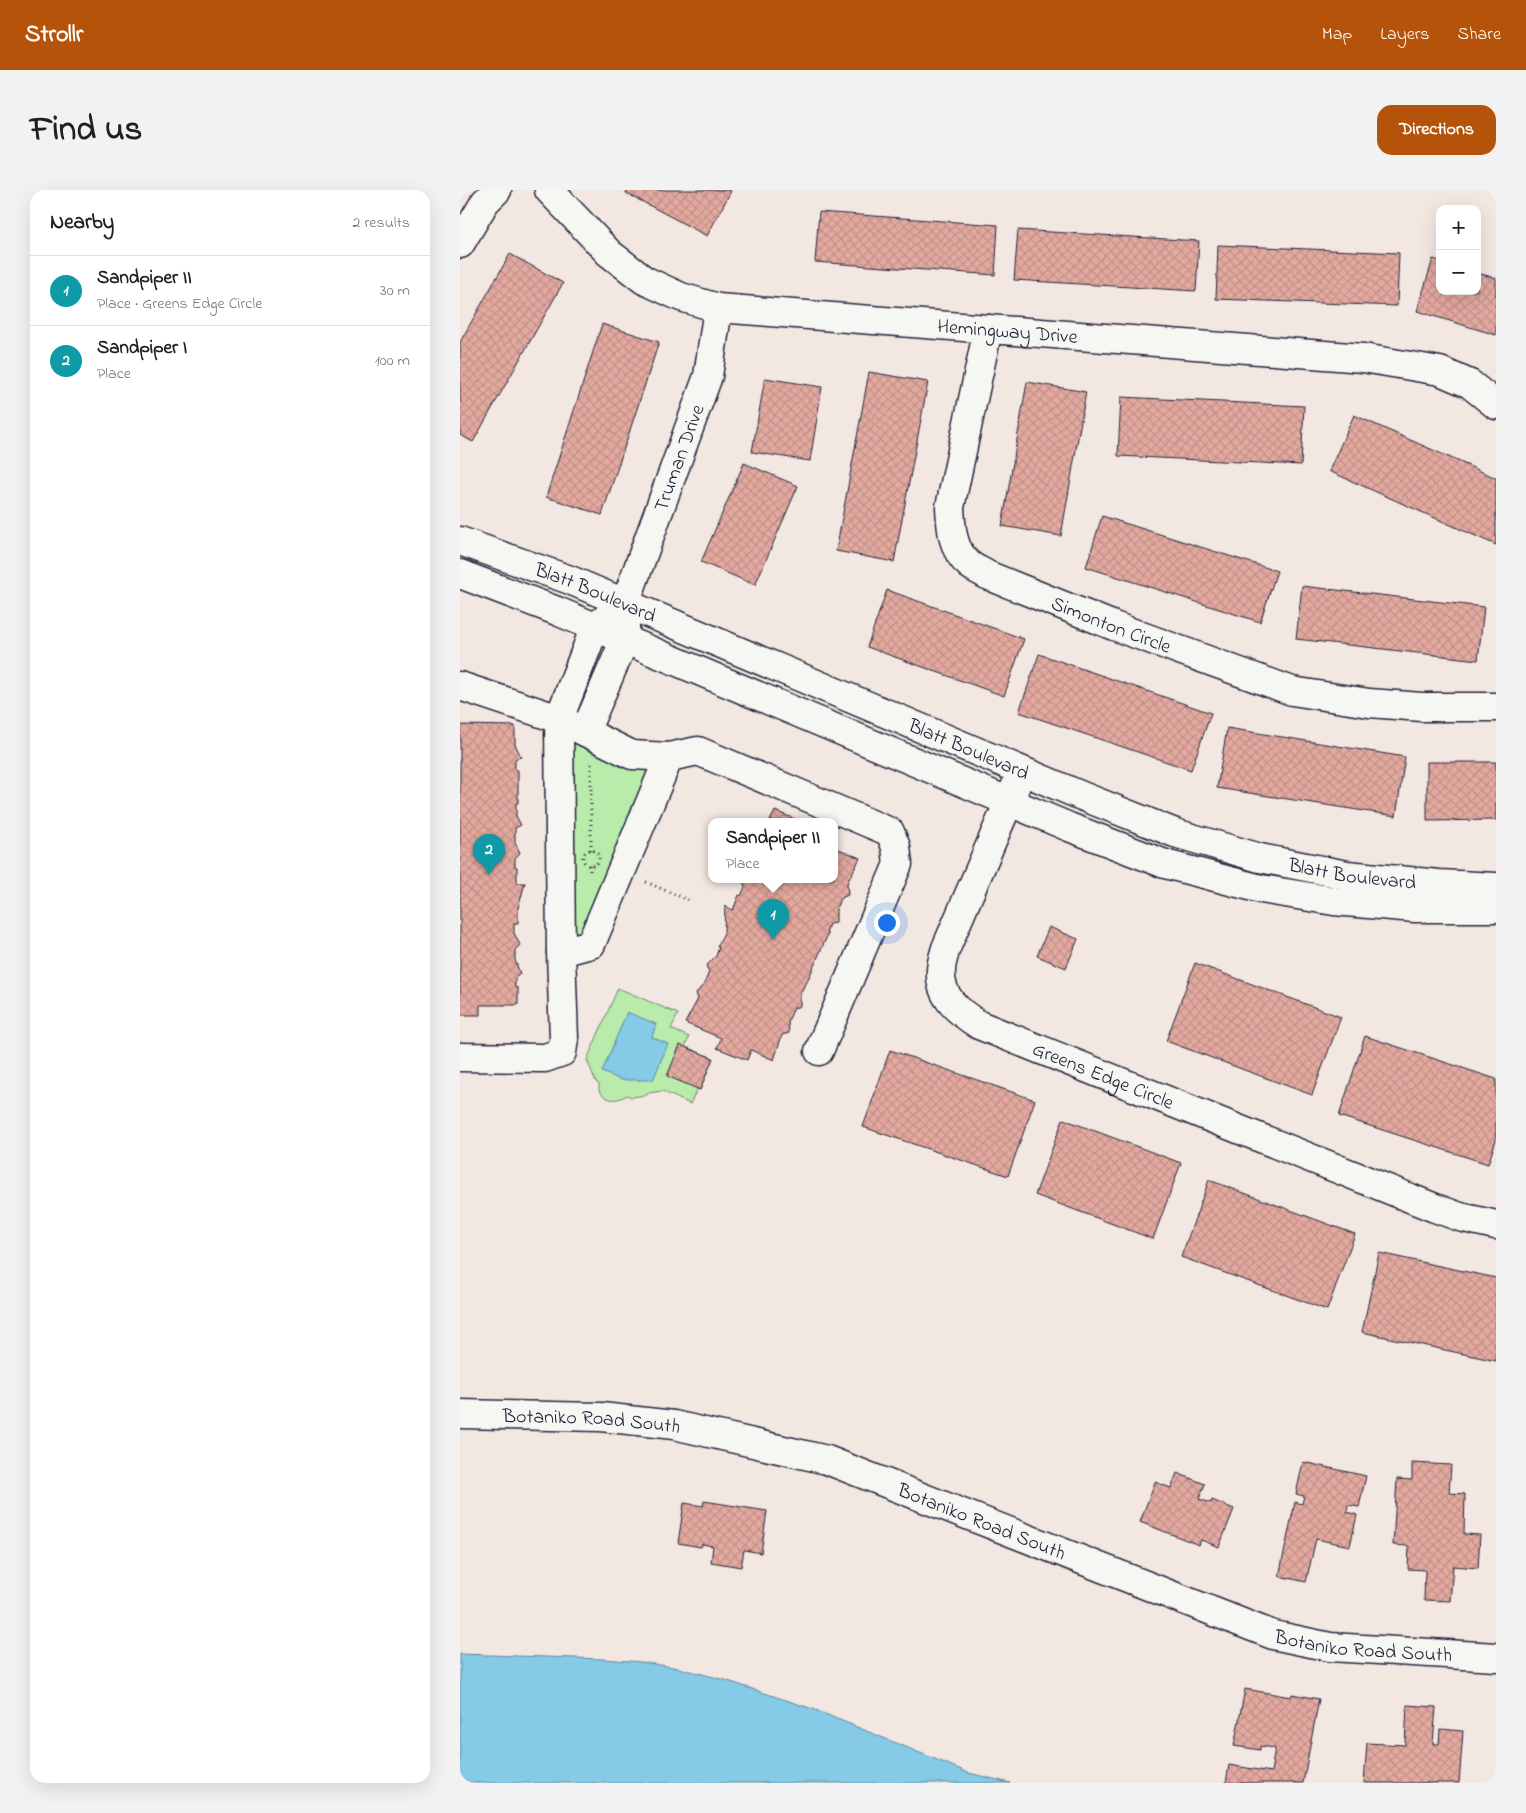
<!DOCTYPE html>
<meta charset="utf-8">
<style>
body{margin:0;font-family:"Indie Flower",sans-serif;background:#f2f2f2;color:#202124}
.controls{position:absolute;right:15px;top:15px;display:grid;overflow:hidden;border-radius:10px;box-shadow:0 5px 20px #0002}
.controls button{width:45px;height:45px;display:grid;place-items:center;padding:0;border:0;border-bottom:1px solid #e0e0e0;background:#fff;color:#202124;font:25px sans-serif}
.you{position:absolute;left:426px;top:732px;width:18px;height:18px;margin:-12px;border:4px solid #fff;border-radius:50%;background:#1a73e8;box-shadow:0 0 0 8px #1a73e833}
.badge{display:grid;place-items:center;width:32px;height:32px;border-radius:50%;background:#b45309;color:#fff;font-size:16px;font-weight:700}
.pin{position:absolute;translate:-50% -41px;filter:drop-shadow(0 1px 2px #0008)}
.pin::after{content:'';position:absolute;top:26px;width:18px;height:15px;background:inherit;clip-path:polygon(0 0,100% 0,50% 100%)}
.popup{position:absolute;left:248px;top:628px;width:130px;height:65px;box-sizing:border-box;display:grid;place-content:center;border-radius:10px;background:#fff;filter:drop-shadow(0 1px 4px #0005);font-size:16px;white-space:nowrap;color:#757577}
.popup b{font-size:19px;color:#202124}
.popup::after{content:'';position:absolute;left:50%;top:100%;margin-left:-10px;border:10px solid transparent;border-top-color:#fff}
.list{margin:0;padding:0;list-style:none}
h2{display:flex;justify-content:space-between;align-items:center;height:65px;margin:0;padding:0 20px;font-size:21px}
h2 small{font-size:16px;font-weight:400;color:#757577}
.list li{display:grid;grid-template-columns:32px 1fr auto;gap:15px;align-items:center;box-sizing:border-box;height:70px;padding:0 20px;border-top:1px solid #e0e0e0}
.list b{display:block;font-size:19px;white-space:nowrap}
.list p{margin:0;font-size:16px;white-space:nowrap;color:#757577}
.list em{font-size:16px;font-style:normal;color:#757577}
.map{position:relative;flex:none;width:1036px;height:1593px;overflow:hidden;border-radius:15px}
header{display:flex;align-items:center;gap:30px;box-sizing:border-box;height:70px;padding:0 25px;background:#b45309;color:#fff}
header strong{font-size:24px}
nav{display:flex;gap:28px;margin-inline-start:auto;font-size:18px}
.intro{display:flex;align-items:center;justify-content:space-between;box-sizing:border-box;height:120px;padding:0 30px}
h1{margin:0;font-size:35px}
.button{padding:12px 22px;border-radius:15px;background:#b45309;color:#fff;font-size:18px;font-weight:700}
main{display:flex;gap:30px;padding:0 30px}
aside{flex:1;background:#fff;border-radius:15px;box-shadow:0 5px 20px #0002}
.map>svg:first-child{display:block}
.green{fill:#b9ebab;stroke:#6e8673}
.water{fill:#85cae6;stroke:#5d87a2}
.building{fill:url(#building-cross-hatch);stroke:#22223b}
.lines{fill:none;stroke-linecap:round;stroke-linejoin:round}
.minor-casing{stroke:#22223b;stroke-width:31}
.path{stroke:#22223b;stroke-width:3;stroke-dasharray:1 4;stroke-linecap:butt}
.minor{stroke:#f6f6f2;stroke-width:28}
.labels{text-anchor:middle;stroke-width:4.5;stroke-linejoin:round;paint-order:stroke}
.street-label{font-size:20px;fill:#22223b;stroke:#f6f6f2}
</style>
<header>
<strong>Strollr</strong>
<nav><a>Map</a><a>Layers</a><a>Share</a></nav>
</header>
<div class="intro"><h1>Find us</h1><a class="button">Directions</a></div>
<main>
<aside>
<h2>Nearby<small>2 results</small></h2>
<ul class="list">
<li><span class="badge" style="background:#0f9aa8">1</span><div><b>Sandpiper II</b><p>Place · Greens Edge Circle</p></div><em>30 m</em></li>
<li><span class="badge" style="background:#0f9aa8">2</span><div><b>Sandpiper I</b><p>Place</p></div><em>100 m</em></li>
</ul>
</aside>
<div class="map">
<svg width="1036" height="1593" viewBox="0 0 1036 1593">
<defs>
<pattern id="building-cross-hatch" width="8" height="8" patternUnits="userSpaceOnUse" patternTransform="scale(1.25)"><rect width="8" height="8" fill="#e3a99f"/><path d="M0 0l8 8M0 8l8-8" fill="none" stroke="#c2918a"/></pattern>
</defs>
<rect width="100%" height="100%" fill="#f2e7e1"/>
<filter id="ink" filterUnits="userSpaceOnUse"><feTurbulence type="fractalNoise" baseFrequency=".02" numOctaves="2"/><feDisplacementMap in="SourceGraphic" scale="10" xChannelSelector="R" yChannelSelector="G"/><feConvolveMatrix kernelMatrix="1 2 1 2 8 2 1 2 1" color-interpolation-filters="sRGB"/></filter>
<g filter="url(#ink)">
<g class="green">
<polygon points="99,529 209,567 131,754 101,762"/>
<path d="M158,798L218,824L211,839L229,847L225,857L253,868L240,900L237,899L230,914L202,901L188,903L187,905L171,907L167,905C156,912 146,911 139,900V894L136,892L127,870Z"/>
</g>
<g class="water">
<polygon points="167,822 196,834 192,847 208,854 193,890 161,890 142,882"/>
<polygon points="0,1464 144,1469 182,1472 219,1478 265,1490 353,1519 509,1583 550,1593 0,1593"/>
</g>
<g class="building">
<polygon points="167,0 269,0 271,1 247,46 166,3"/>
<polygon points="359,22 538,35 535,85 355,72"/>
<polygon points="558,40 739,51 736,101 554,90"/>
<polygon points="758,55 939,63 937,116 756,109"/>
<polygon points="50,64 103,93 13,252 0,245 0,152"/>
<polygon points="973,69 980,71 980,101 1017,101 1017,83 1036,88 1036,145 957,121"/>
<polygon points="142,134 199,152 142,325 86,307"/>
<polygon points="409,182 468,192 434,372 376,361"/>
<polygon points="305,188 362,197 350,271 292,262"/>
<polygon points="567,192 626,202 601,346 542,336"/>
<polygon points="661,207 844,216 841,275 658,266"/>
<polygon points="894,225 1036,288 1036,355 869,281"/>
<polygon points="284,273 338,296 295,395 241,372"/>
<polygon points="642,326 817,381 800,432 626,377"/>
<polygon points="842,396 1024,417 1018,470 836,449"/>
<polygon points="427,400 564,449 544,506 407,457"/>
<polygon points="579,464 751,523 731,580 559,522"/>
<polygon points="0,535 55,536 55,554 61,567 55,569 55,580 58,580 58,613 56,613 56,626 61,635 55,638 55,652 60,663 55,668 55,677 57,677 57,693 65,693 58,718 58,733 54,733 54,743 60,755 55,760 55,770 60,784 55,788 55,798 58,798 58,815 20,815 20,825 0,825"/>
<polygon points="767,538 945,567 936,626 757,598"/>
<polygon points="967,572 1036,572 1036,630 967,631"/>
<polygon points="315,621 340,631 310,631"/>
<polygon points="374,657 400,668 387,693 388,705 381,708 376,718 376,733 369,734 366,743 368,744 346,794 345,794 340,804 340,816 334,818 328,831 329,843 322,845 314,870 291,860 287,870 257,858 261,848 225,833 238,809 236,803 244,794 249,782 246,776 256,766 259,757 257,757 264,743 265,716 273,720 279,705 281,706 285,697 283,691 285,689 374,689"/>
<polygon points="589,737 618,749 606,778 577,766"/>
<polygon points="735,773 881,827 852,905 706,851"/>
<polygon points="905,846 1036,889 1036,950 1028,974 879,926"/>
<polygon points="220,855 253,868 240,900 207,886"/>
<polygon points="430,860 575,910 548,986 403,937"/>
<polygon points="603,929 721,973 693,1049 575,1005"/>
<polygon points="749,990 895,1044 867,1120 721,1067"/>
<polygon points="919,1063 1036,1088 1036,1171 902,1142"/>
<polygon points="843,1272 906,1286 899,1317 888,1315 887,1322 897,1325 890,1356 856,1349 846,1392 819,1386 835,1312 842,1314 844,1306 836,1304"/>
<polygon points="952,1273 991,1275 989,1303 1005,1304 1004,1344 1020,1345 1018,1378 993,1376 990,1411 964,1410 965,1380 948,1379 949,1356 933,1355 937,1289 952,1290"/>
<polygon points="717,1283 745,1294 739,1309 751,1313 752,1310 774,1319 759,1357 741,1350 739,1355 680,1332 695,1292 711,1298"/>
<polygon points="244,1311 307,1321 301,1363 284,1360 281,1377 251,1372 253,1356 242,1354 241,1357 218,1353 224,1313 243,1316"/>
<polygon points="785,1499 831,1507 832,1504 859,1509 843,1593 766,1593 769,1575 811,1582 815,1558 800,1556 800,1560 774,1556"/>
<polygon points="947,1515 976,1517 973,1554 979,1554 980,1539 1003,1541 999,1593 904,1593 907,1553 945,1555"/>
</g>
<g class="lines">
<g class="minor-casing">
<g id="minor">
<path id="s1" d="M89,0L149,63L184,90L221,107L258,118L903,168L980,181L1010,194L1036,215"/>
<polyline points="0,54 25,12 37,0"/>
<path id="s2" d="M528,139L490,317C491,337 492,361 510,375C515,379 521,381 527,385L654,436L832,501L909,513L962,517H1036"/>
<path id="s3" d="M0,351L110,390L622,606L715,643L800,668L887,685L979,694L1036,697"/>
<polyline points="0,384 97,421 609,637 705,674 801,699 874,711 955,718 1036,718"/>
<polyline points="0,496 99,529 172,565 209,567 238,561 430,642 436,657 438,674 359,861"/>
<path id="s4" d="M125,542L165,449V414L248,186L258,118"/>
<path id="s5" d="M556,595L486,758C484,765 481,773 481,781C479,807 499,822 519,835L975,1018L1000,1027L1036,1035"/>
<polyline points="101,762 131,754 209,567"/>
<polyline points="0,867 85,868 102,862 104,849 101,762 99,529 135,437 150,425"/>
<path id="s6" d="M0,1224L141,1227L214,1235L367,1270L813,1445L870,1457L1036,1467"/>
</g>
</g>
<g class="path">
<polyline points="131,574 131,660"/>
<circle cx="131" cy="668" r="8"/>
<polyline points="130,675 130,685"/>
<polyline points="186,692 228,710"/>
</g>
<use href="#minor" class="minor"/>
</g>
</g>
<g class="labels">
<g class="street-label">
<text dy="7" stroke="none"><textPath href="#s1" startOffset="501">Hemingway Drive</textPath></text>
<text dy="7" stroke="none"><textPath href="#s4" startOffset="292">Truman Drive</textPath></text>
<text dy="7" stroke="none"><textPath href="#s3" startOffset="145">Blatt Boulevard</textPath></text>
<text dy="7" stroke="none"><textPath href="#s2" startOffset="399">Simonton Circle</textPath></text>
<text dy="7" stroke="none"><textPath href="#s3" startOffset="550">Blatt Boulevard</textPath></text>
<text dy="7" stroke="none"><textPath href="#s3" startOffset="955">Blatt Boulevard</textPath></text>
<text dy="7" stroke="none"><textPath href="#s5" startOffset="405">Greens Edge Circle</textPath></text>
<text dy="7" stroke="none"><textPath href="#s6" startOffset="132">Botaniko Road South</textPath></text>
<text dy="7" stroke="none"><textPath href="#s6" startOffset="538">Botaniko Road South</textPath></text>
<text dy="7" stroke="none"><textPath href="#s6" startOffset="942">Botaniko Road South</textPath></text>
</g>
</g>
</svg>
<div class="controls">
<button>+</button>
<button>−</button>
</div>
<div class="you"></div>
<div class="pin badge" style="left:313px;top:750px;background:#0f9aa8">1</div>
<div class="popup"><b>Sandpiper II</b>Place</div>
<div class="pin badge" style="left:29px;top:685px;background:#0f9aa8">2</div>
</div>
</main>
